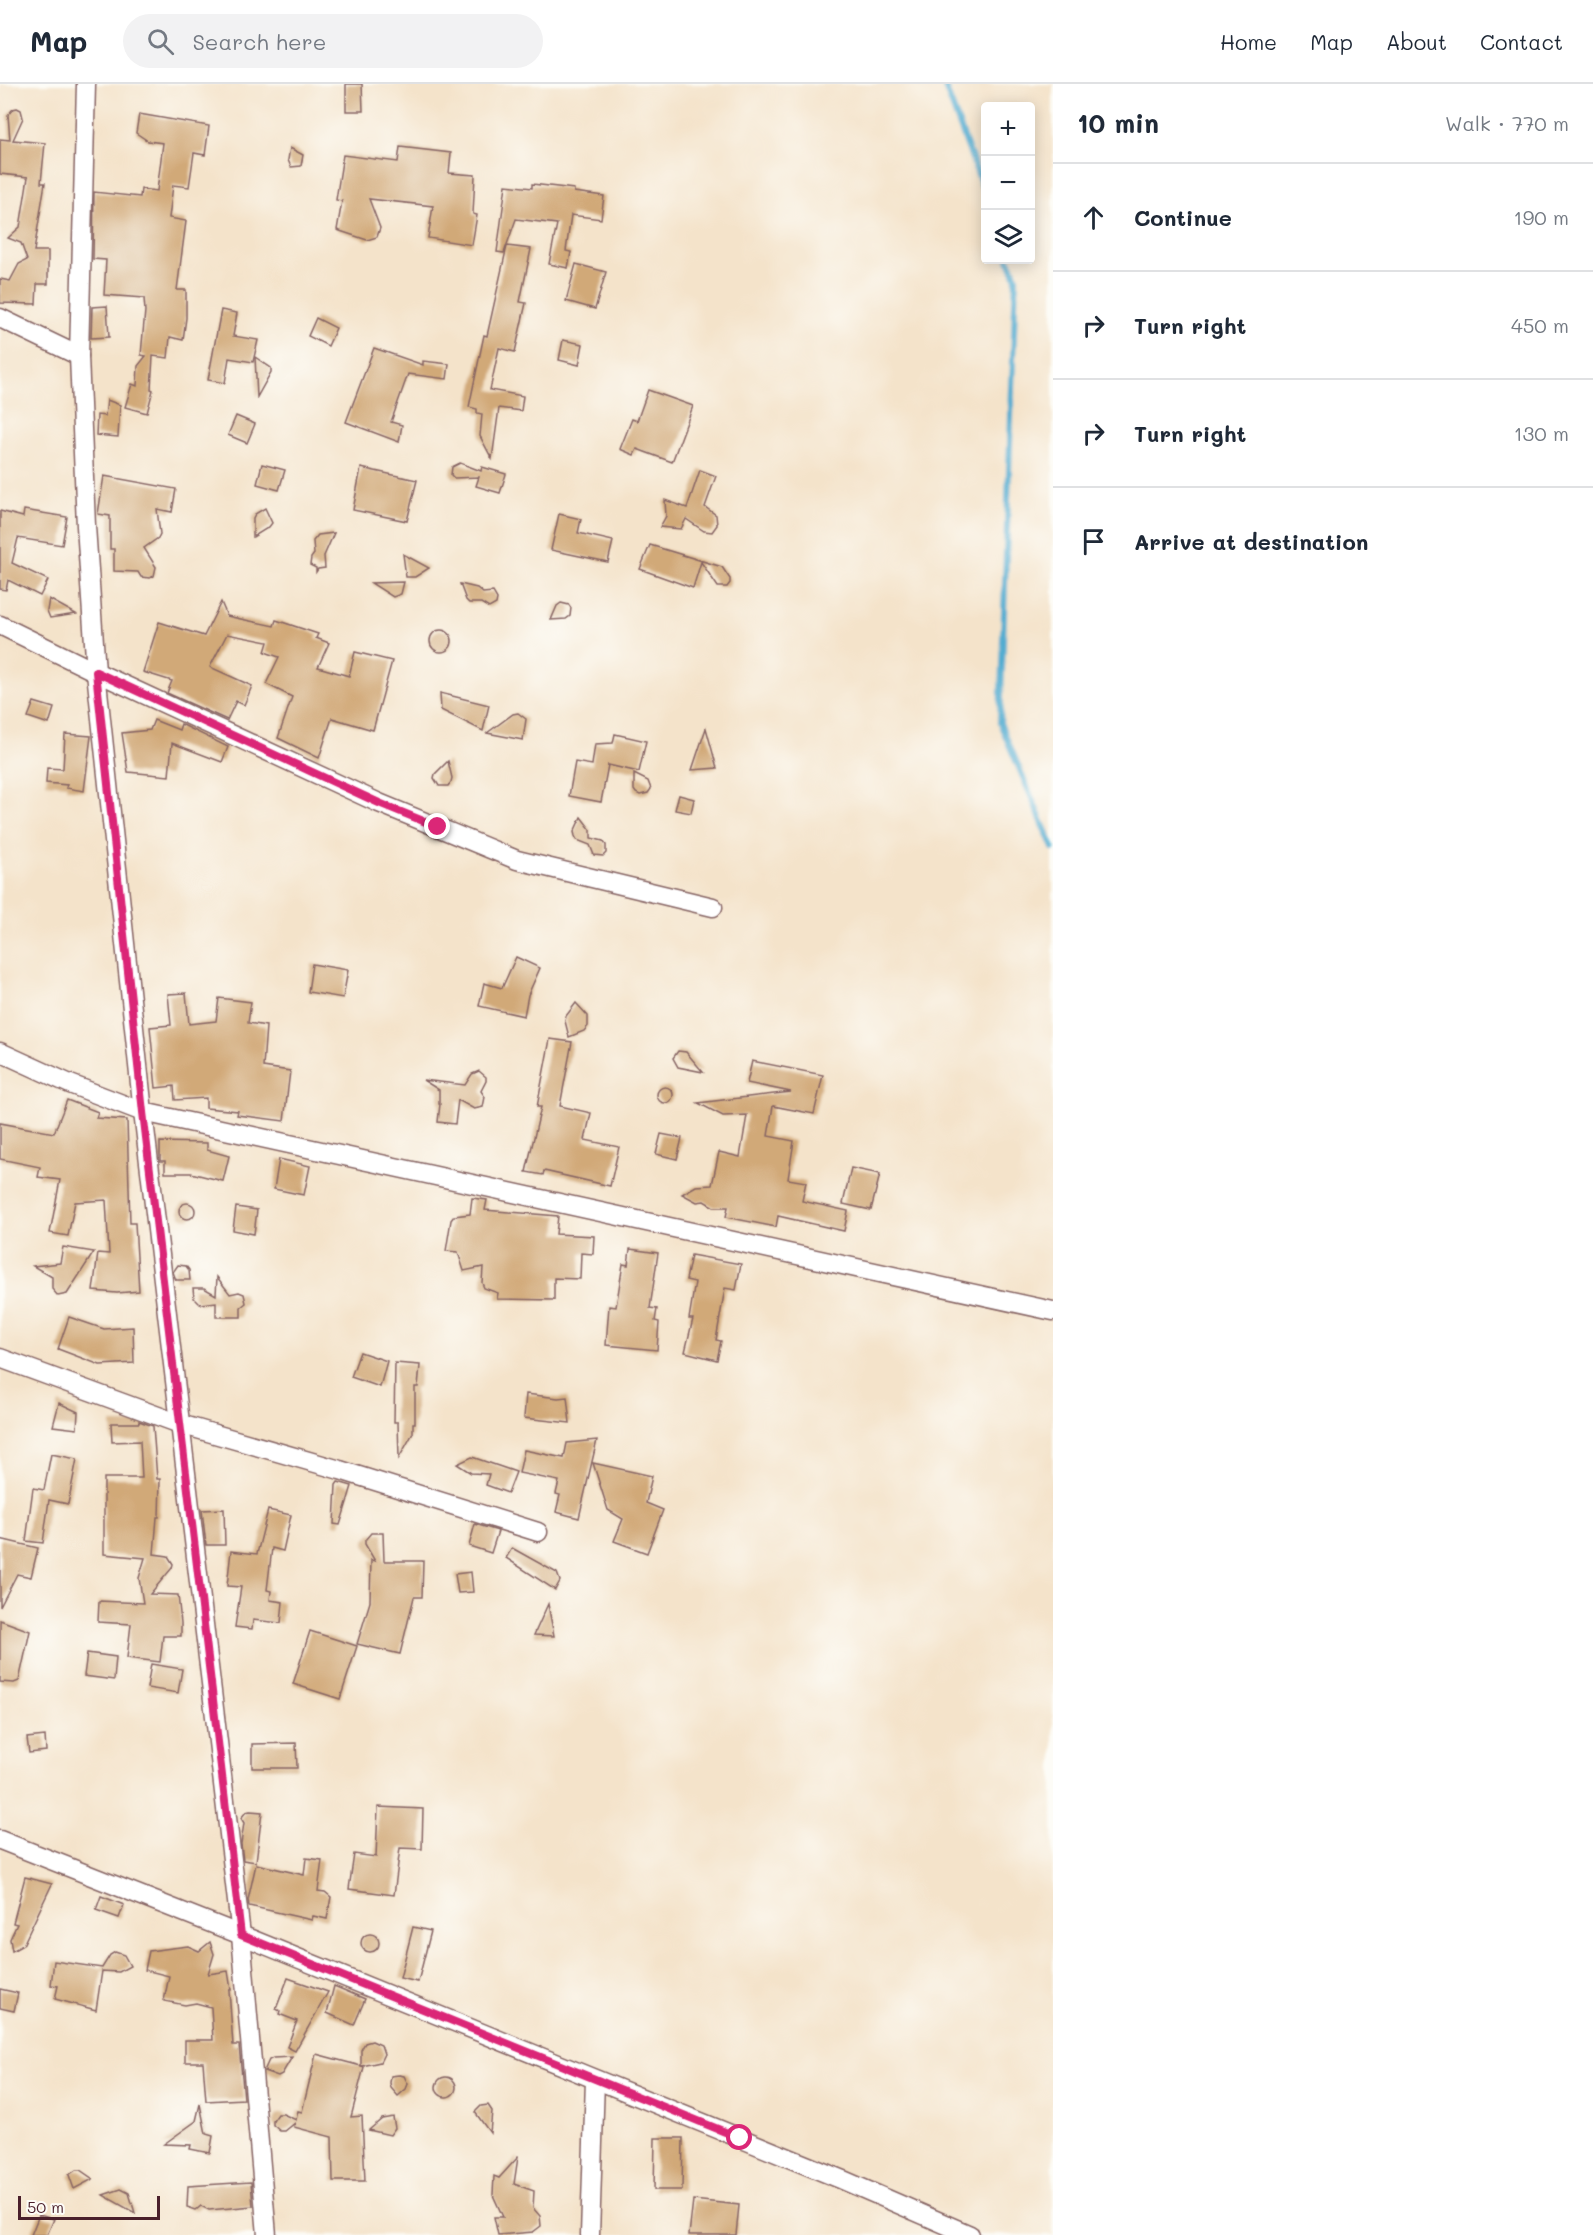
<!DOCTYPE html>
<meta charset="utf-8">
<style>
body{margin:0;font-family:Mali,sans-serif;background:#f2f2f3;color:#1f2937}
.controls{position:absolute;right:18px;top:18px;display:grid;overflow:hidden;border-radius:6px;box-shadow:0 3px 15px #0003}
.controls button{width:54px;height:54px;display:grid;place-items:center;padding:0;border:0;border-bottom:2px solid #e0e1e3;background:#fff;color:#1f2937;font:30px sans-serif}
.scale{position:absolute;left:18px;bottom:15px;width:142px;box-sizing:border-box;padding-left:6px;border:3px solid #4a1f2b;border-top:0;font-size:16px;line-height:21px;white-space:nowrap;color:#4a1f2b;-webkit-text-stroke:4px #fdfcf7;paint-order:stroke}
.stop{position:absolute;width:18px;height:18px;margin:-14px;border:4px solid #db2777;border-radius:50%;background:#fff}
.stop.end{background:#db2777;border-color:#fff;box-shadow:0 2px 6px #0008}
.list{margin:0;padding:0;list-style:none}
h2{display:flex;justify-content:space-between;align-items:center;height:78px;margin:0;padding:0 24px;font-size:26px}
h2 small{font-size:20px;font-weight:400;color:#747a83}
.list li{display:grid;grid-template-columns:39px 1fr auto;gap:18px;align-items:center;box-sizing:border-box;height:108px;padding:0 24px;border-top:2px solid #e0e1e3}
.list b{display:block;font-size:22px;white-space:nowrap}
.list em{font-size:20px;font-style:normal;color:#747a83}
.icon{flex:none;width:33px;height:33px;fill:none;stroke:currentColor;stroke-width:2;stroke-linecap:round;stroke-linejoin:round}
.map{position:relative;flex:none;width:1053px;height:2151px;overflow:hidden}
header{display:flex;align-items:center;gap:36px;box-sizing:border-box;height:84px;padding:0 30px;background:#fff;border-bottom:2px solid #e0e1e3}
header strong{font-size:28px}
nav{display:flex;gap:33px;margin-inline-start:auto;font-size:21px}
.search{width:420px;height:54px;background:#f2f2f3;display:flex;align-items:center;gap:15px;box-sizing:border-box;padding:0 21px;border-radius:33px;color:#747a83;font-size:22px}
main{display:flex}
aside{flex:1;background:#fff}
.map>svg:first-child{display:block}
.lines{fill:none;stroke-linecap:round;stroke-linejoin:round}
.stream{stroke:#53acd0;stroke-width:6}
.building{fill:#d1a978}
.minor-casing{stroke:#866463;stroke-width:21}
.minor{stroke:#fff;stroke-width:18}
.route{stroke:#db2777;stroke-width:8}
</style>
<header>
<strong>Map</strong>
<div class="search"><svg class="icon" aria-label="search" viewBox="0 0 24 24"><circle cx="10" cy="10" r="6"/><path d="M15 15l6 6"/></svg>Search here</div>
<nav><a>Home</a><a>Map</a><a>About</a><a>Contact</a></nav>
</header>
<main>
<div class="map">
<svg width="1053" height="2151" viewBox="0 0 1053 2151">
<rect width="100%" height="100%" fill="#fdfcf7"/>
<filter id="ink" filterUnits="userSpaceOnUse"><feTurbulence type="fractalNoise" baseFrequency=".0167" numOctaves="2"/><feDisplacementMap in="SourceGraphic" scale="12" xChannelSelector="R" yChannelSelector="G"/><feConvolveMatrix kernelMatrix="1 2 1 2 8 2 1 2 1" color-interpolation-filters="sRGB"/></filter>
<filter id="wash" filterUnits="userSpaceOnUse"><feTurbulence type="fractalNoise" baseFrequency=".008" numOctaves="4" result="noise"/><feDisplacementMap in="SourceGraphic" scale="24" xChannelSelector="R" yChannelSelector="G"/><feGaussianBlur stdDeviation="1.35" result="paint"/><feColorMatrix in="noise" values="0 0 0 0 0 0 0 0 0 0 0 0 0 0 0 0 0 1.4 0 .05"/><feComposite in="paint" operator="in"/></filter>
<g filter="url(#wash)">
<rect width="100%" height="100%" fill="#f4e3ca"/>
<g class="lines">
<g class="stream">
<polyline points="944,0 986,112"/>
<polyline points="1009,176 1016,193 1000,639 1053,764"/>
</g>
</g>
<g id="blocks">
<g class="building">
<polygon points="346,0 362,0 363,27 346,27"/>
<polygon points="17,24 21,26 23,34 13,56 45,59 41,99 45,99 34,167 48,167 48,200 37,200 36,220 0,219 0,195 10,197 19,180 27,176 21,159 8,154 20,143 28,93 0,90 0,55 10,56 8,31 13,25"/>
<polygon points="139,30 209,42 205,71 194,69 189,103 173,101 169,134 186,137 177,206 186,206 186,234 183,256 170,253 168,274 153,272 151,305 153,306 147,329 125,323 132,300 137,302 138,282 146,272 141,271 145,227 144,214 104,211 106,176 93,175 94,108 140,113 141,105 157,107 163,59 148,57 136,49"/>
<polygon points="400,63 451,69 449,89 475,91 473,130 477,131 472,161 428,154 433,122 369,115 380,144 377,153 367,156 337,146 342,117 336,116 343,71 398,78"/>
<polygon points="290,64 303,71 301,82 291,83 288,76"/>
<polygon points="532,100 574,105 574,108 604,112 601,135 571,131 566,167 571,168 568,184 549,180 557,140 516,135 504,169 497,168 506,101 532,104"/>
<polygon points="507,162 531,165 520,218 526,219 515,268 499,264 490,306 523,312 521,327 499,324 492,375 480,352 482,330 477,329 477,325 469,323 484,251 487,252"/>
<polygon points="576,180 606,188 595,225 566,217"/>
<polygon points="107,222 109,253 91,254 92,223"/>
<polygon points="221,226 237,229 233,252 258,256 253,278 229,274 225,299 208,296"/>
<polygon points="316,234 336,244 328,262 308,252"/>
<polygon points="563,256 583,260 579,281 559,276"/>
<polygon points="374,264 423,281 423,277 449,280 447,295 408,290 391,338 402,341 399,358 346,338"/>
<polygon points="255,273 271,284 271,288 257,313"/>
<polygon points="648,306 693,322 672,378 637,365 634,371 620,365 632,335 637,337"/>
<polygon points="107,316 120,321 118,353 96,351 97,331 105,332"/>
<polygon points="236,332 255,340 247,359 228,351"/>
<polygon points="460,379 481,387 482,383 506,390 500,409 476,402 479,393 454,394 451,391 452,383"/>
<polygon points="262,380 285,386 279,406 257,400"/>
<polygon points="361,384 417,396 407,437 353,426"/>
<polygon points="700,386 716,392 705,423 716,431 717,441 712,448 704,447 686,435 681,445 660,443 666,432 665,416 687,424"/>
<polygon points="104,392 176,405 172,428 157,425 160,450 158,454 144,464 156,483 154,492 150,494 141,493 138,488 114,487 114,465 110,465 110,432 98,430"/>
<polygon points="265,424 272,439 269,443 253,453 253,434 255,430"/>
<polygon points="24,426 67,433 62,461 18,454 12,479 48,496 40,512 8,496 6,506 0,505 0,427 23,433"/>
<polygon points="559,430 581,435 578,449 613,457 608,478 551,466"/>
<polygon points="334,449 324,472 325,484 318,485 316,488 316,484 310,481 311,474 314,470 313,457 318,451"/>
<polygon points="650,461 722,483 730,495 730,499 727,503 718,503 701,478 693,504 640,485"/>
<polygon points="403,470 429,484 415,493 406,493"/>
<polygon points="404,498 401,510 393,513 371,499"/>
<polygon points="460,500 477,504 483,509 493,508 497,515 496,520 489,524 481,519 469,519 466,516"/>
<polygon points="49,515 76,530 50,534 47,527"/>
<polygon points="221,518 227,532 274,542 276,536 318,550 316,554 329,559 318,583 349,592 355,568 392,577 373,646 332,634 319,674 278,654 292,613 266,600 279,573 265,568 268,558 227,550 210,583 252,602 244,621 236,617 227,636 167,609 172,597 143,588 159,538 204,552"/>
<polygon points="561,519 569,521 571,524 570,532 566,535 551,536 557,522"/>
<circle cx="441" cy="557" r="11"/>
<polygon points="440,609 489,621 483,647 441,626"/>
<polygon points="34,618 54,624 49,640 28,633"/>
<polygon points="518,629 526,635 523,656 487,649 513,630"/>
<polygon points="154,636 179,646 181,640 228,663 222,678 172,659 169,692 128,688 122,649 150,646"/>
<polygon points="706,644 717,684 692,686"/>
<polygon points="65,650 91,652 84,707 66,704 67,701 46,699 47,684 63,685"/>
<polygon points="615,650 646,657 639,688 608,681 601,718 569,712 575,678 592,681 595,660 613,659"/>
<polygon points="448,677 452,694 451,698 448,702 439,702 434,694 435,690"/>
<polygon points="634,690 648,697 651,705 648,709 640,711 636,709 634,706"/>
<polygon points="679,711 694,715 691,729 675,726"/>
<polygon points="581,733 591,746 591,754 603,757 606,761 606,769 603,772 594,771 590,761 577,756 575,752 574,748"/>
<polygon points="516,873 540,884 528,911 524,932 479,922 484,899 502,904"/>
<polygon points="312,880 348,886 343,914 308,908"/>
<polygon points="186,909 189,940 216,937 219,914 251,918 248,939 266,942 263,983 290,987 284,1037 237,1031 238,1027 206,1024 206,1014 175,1016 174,1002 156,1004 150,943 171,941 168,910"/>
<polygon points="576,919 588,932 588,942 584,947 569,953 565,937 566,932"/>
<polygon points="550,955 572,958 560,1022 591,1029 585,1056 619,1063 610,1102 544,1087 543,1091 526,1088 541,1023 537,1023"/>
<polygon points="678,967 686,968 703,988 678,983 673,974"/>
<polygon points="752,977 823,991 814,1030 773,1022 768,1052 794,1057 788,1095 806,1098 802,1117 848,1127 844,1147 778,1132 776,1143 726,1133 728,1123 714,1123 704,1117 697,1118 682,1110 696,1102 712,1101 719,1068 740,1073 747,1031 723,1032 698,1019 791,1008 747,999"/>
<polygon points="479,987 486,993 486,997 481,1007 485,1013 483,1023 474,1025 458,1016 455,1040 438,1038 440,1020 439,1020 439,1006 423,996 465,1001 472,990"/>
<circle cx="665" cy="1011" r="8"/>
<polygon points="67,1016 98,1028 96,1034 127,1036 130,1139 135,1139 139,1207 117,1209 93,1207 98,1169 109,1170 106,1116 75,1118 68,1152 50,1149 60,1096 38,1093 40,1083 0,1075 0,1039 54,1049"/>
<polygon points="661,1050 682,1054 677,1075 656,1070"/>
<polygon points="160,1058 207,1059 207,1066 229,1072 223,1097 191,1089 165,1089 165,1077 160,1077"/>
<polygon points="279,1075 310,1082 304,1111 274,1105"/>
<polygon points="851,1084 880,1090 871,1126 843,1120"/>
<polygon points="472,1114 487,1116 485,1126 558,1132 556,1150 594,1152 593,1170 581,1169 580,1195 554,1194 554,1216 497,1215 498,1209 484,1204 482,1199 483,1183 464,1187 458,1168 446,1167 451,1136 454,1132 470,1130"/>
<circle cx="187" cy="1127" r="8"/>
<polygon points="236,1123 257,1126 254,1150 233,1146"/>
<polygon points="63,1163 94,1168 67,1210 58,1212 52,1205 52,1193 33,1182 60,1179"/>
<polygon points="630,1165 658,1169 650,1224 657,1225 655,1237 659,1238 657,1266 606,1261 609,1222 616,1223 623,1180 628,1181"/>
<polygon points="691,1171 741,1180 736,1206 725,1204 716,1256 721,1257 717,1276 685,1268 693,1235 689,1235 695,1198 686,1196"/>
<polygon points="178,1181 186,1182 189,1186 190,1196 176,1196 173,1188"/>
<polygon points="217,1193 230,1210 239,1208 244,1210 246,1219 241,1223 241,1233 216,1233 216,1218 200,1220 194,1214 193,1204 204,1204 216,1211"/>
<polygon points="69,1233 104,1245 133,1243 134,1279 100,1281 58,1265"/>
<polygon points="360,1268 387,1277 380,1303 351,1293"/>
<polygon points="395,1279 420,1281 418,1303 415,1303 415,1339 413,1339 413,1349 399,1374 398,1338 394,1338"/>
<polygon points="526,1310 558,1314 567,1313 570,1339 524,1334"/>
<polygon points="59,1319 78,1328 77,1345 53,1342"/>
<polygon points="139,1337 153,1342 157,1395 160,1395 159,1433 157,1433 154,1470 168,1472 173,1480 172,1484 150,1510 178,1511 181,1539 181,1552 163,1552 160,1578 127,1574 131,1540 98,1538 99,1517 143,1519 139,1494 145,1474 104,1470 104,1394 142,1394 140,1357 112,1358 111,1339 139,1339"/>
<polygon points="597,1356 579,1434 556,1428 560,1411 556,1410 559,1397 519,1389 524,1366 564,1374 567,1359"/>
<polygon points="51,1370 77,1375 68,1420 49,1416 43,1459 26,1457 33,1404 44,1406"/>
<polygon points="472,1373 516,1388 508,1409 486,1401 489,1390 471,1389 457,1380"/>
<polygon points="593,1379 652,1392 646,1419 663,1426 647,1469 614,1457 623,1435 608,1426"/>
<polygon points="338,1398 352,1402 340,1441 334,1440 336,1401"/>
<polygon points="224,1425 225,1461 206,1461 202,1426"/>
<polygon points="268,1426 291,1431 283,1467 272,1464 267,1506 271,1507 270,1516 283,1518 281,1539 253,1536 252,1545 235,1543 241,1503 227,1502 231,1467 257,1470"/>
<polygon points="475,1440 498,1447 491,1469 469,1462"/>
<polygon points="371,1449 383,1449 384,1477 423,1477 422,1513 414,1513 400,1570 357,1560 370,1518 371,1476 375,1477 365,1460 365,1456"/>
<polygon points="0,1455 38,1464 31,1493 17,1490 0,1523"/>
<polygon points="512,1464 557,1489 560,1497 555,1506 506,1474"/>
<polygon points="471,1488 473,1508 458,1509 455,1490"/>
<polygon points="548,1520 554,1552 534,1551"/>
<polygon points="0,1536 30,1547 19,1597 14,1599 0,1598"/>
<polygon points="310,1547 357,1562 340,1615 293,1600"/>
<polygon points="87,1569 116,1573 114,1596 84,1592"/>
<polygon points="151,1580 182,1585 178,1609 147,1604"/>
<polygon points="45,1652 46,1667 29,1669 27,1654"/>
<polygon points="296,1659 297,1684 252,1684 252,1660"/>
<polygon points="378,1723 423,1725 422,1765 400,1764 394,1811 349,1805 354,1770 376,1773"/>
<polygon points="250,1727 262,1728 256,1778 243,1776 241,1760 244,1739 241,1734 246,1728"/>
<polygon points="306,1774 322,1776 318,1807 325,1808 331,1813 327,1835 313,1832 312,1836 249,1822 248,1816 256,1780 304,1791"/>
<polygon points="25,1793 52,1800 23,1861 12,1867 10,1855 17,1840 13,1839"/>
<polygon points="101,1812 124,1821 119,1834 96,1826"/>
<polygon points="413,1843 431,1847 418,1898 400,1894"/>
<circle cx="370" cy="1859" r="9"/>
<polygon points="210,1858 214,1870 208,1890 228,1887 231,1906 229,1906 233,1961 239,1961 244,2015 206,2017 203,1978 185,1978 185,1956 213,1956 211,1923 196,1919 185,1921 164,1917 169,1892 145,1886 149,1867 188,1862 199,1867"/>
<polygon points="115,1868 124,1871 130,1882 119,1888 102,1887 96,1926 55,1915 58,1902 51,1901 54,1877 102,1884 110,1871"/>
<polygon points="288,1894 328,1908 295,1967 287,1963 297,1937 279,1930 280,1927 276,1925"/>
<polygon points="334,1902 365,1915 354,1941 327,1929"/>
<polygon points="0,1905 18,1909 14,1927 0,1924"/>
<polygon points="372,1957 381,1961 384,1970 380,1978 362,1982 364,1983 351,2033 362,2032 365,2097 333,2097 332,2053 294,2043 295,2039 285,2047 280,2047 273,2041 273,2037 278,2030 283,2030 296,2036 298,2027 302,2028 316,1970 361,1982 361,1966 365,1959"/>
<polygon points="292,1973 282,1990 278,1992 264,1987 269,1976 273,1974"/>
<polygon points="399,1991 404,1992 408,2000 406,2005 398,2012 391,2004 390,1999 391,1992"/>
<circle cx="446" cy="2003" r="10"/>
<polygon points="200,2020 206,2050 213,2052 210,2069 190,2065 191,2061 164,2060 196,2037"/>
<polygon points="488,2021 492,2027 490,2049 475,2028 481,2022"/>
<polygon points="393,2033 395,2044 390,2051 369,2046 382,2035"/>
<polygon points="655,2054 683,2054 682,2106 654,2106"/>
<polygon points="518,2073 514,2100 534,2107 533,2124 540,2132 541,2142 533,2148 498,2151 494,2133 503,2133 493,2111 494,2092 499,2094"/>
<polygon points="76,2086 80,2086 93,2095 74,2105 69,2091"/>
<polygon points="251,2098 253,2122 209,2126 201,2122 196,2126 187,2123 188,2102"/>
<polygon points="121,2105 129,2109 135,2129 103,2111"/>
<polygon points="693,2116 739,2121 736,2151 689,2151"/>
<polygon points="39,2131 54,2135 47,2151 31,2151"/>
</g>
</g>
</g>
<g filter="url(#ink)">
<use href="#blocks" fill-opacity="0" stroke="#866463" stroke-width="1.5"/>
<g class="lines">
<g class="minor-casing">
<g id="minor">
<polyline points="86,0 79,272 86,442 96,588 143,1028 241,1851 267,2151"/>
<polyline points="0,234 79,272"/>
<polyline points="0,541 96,588 379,719 517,776 713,823"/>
<polyline points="0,968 70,1000 143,1028 1053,1227"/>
<polyline points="0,1274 180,1340 340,1386 538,1448"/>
<polyline points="0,1756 241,1851 843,2096 970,2151"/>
<polyline points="590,2151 595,1996"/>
</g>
</g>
<use href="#minor" class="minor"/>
</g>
</g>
<g class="lines" filter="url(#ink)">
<polyline class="route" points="438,743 379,719 96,588 143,1028 241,1851 740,2054"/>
</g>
</svg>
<div class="controls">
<button>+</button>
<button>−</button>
<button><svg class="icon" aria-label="layers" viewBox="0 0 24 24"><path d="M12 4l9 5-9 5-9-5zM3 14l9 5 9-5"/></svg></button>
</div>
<div class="scale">50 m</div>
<div class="stop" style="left:740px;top:2054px"></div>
<div class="stop end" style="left:438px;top:743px"></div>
</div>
<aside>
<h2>10 min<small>Walk · 770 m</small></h2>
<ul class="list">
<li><svg class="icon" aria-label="ahead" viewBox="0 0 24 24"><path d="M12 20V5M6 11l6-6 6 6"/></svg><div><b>Continue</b></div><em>190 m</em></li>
<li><svg class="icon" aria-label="right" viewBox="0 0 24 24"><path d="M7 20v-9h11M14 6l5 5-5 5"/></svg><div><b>Turn right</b></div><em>450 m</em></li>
<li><svg class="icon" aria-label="right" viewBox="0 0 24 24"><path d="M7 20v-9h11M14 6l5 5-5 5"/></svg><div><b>Turn right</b></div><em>130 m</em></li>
<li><svg class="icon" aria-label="arrive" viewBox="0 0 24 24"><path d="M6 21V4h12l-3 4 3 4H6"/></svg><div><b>Arrive at destination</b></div></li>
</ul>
</aside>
</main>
